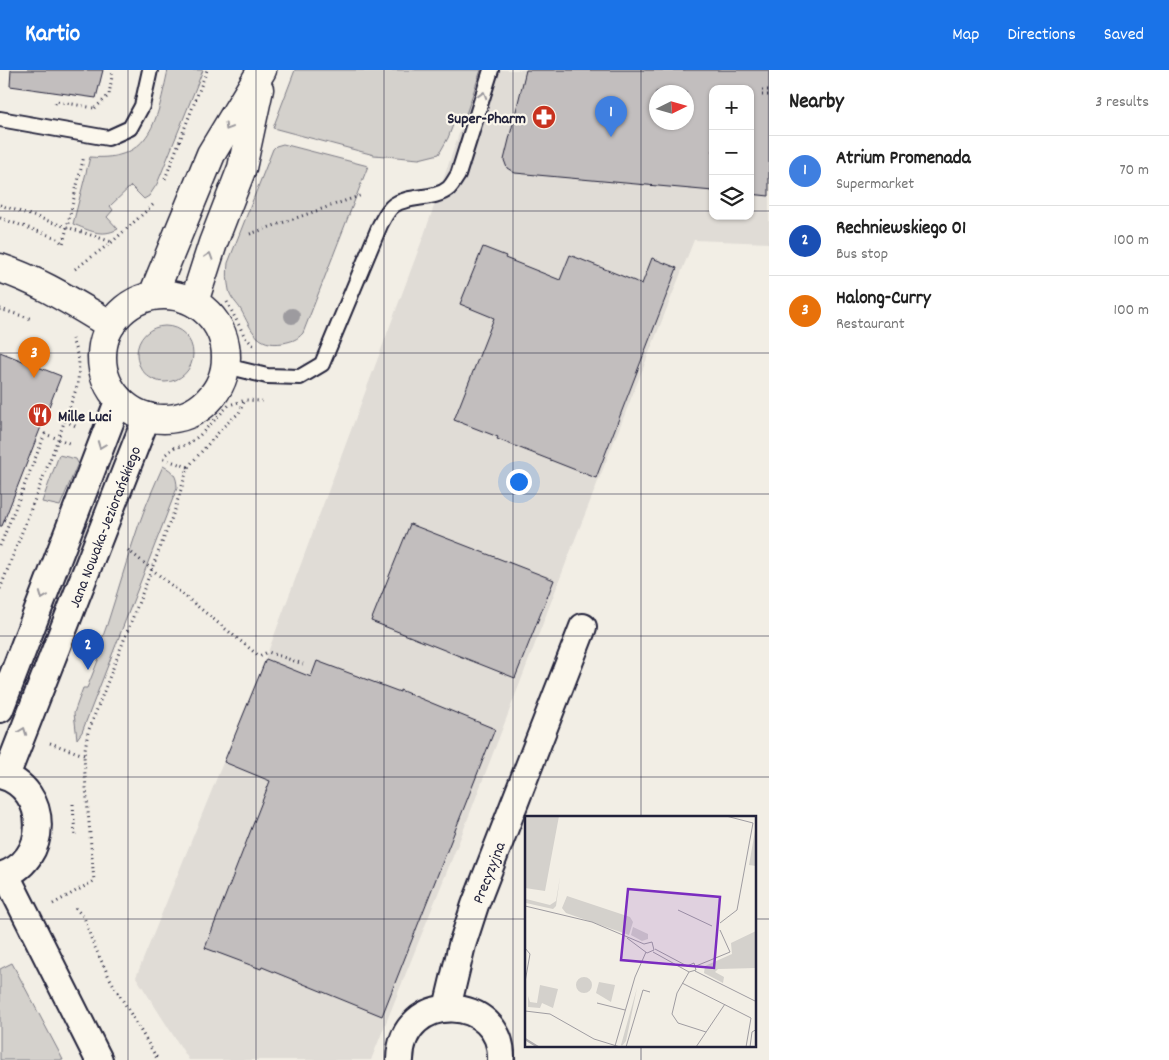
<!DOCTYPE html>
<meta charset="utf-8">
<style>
body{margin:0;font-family:Dekko,sans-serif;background:#f2f2f2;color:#222}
.controls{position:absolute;right:15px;top:15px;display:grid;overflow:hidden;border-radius:10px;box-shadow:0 1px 4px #0004}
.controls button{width:45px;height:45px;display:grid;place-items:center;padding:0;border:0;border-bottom:1px solid #e0e0e0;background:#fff;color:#222;font:25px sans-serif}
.compass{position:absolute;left:649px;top:15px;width:45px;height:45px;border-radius:50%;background:#fff;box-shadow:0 1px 4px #0004;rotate:85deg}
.you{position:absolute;left:518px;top:411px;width:18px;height:18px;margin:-12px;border:4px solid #fff;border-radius:50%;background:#1a73e8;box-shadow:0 0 0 8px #1a73e833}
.badge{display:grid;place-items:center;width:32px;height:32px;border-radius:50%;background:#1a73e8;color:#fff;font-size:16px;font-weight:700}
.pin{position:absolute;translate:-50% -41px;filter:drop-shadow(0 1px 2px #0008)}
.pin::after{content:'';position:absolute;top:26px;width:18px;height:15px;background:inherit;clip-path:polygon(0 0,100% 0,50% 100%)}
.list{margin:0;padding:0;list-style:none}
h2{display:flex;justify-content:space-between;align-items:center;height:65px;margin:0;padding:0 20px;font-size:21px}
h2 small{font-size:16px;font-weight:400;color:#767676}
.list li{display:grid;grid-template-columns:32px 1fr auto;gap:15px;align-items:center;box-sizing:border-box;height:70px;padding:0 20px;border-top:1px solid #e0e0e0}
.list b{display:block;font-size:19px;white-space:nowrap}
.list p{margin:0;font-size:16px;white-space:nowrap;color:#767676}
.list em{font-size:16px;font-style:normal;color:#767676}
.icon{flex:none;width:28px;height:28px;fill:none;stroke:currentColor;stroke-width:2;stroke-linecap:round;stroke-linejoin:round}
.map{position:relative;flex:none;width:769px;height:990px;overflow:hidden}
header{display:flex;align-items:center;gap:30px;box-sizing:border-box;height:70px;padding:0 25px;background:#1a73e8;color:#fff}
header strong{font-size:24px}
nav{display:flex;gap:28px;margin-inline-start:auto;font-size:18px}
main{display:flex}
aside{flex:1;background:#fff}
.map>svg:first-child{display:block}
.built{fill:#e0dcd6;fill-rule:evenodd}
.green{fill:#d4d1cc;stroke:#7b7a84}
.building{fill:#c2bebe;stroke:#22223b;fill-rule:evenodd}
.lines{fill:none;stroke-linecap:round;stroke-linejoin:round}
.lane-casing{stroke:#22223b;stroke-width:18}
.street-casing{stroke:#22223b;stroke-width:30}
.secondary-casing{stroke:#22223b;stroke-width:31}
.path{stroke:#22223b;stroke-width:3;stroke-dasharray:1 4;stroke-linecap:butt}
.lane{stroke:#fbf7ec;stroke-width:14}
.street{stroke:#fbf7ec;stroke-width:26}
.secondary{stroke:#fbf7ec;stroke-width:28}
.tree{fill:#9d9b9f}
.oneway{stroke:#99979c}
.grid{fill:none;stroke:#22223b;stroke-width:1;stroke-opacity:0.55}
.labels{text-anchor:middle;stroke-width:4.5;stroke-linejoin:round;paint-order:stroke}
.poi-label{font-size:16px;font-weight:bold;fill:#22223b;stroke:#fbf7ec;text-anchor:end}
.street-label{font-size:16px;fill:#22223b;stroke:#fbf7ec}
.inset-river{fill:none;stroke:#aeabad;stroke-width:2.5}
.inset-road{fill:none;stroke:#9f9ca1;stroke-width:1}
.view{fill:#7b2cbf;fill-opacity:0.15;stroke:#7b2cbf;stroke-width:2.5}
.inset-edge{fill:none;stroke:#22223b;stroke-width:2.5}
</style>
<header>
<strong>Kartio</strong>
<nav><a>Map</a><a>Directions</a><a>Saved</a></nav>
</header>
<main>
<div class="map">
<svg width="769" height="990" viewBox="0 0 769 990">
<rect width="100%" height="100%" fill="#f2eee5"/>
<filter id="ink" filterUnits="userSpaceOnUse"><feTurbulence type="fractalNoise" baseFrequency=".02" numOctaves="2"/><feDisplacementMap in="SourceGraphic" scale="10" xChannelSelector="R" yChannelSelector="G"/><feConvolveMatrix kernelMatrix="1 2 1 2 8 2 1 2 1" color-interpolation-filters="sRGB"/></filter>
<g filter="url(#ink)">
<path class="built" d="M481,0H769V173L694,170L574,472L462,764L371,990H189L136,907L268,582L424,165ZM713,19H750V146H713ZM656,22H686V52H656Z"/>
<g class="green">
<path d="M168,0H203L157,114L149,126L144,129L131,116L110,136L113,140L107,147L118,159C101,168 89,160 73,154L90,87C152,92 157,49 168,0Z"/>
<polygon points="295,0 481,0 464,50 456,47 448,68 439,84 419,89 374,85 273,58"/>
<path d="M283,74L368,96L303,263C297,270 292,271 283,273C256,277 252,260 241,240C238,234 230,228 229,220C227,211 227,202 228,193L273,79L276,76Z"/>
<circle cx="165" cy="284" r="28"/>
<polygon points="59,385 76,389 78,393 60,436 42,432"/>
<path d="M163,396C173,401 177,406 177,418L82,662L77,669L74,643L83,618H87L99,588L96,586C112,544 123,500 138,457C145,437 154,416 163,396Z"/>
<polygon points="12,893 58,980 63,990 0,990 0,899"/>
</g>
<g class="building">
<polygon points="11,0 103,0 96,28 10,16"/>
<path d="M526,0H769V126L750,124V19H713V121L515,103L507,98L504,90ZM656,22H686V52H656Z"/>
<polygon points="483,177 506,186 505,188 560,210 570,185 642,214 652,188 677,198 596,408 497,369 498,367 454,350 494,248 460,234"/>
<polygon points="0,282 61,306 2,456 0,456"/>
<polygon points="410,454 554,510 515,608 371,551"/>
<polygon points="266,589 311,607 317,591 400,622 400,620 495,659 382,946 262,897 261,899 205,878 270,711 224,692"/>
</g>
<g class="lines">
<g class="lane-casing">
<g id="lane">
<polyline points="0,49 108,68 130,58 142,36 150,0"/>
<path d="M226,296L267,306L300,307L322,294L380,155C384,148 387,140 394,135C410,124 434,131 449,118C453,114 455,109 458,105L491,0"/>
</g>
</g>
<g class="street-casing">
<g id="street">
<polyline points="0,639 119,329"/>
<path d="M0,705C51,718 50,793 0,806"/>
<path id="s1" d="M6,706L147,346"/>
<polyline points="6,805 99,990"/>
<path id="s2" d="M447,938L462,875L475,835L583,557"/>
<path d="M400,990C401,919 504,924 501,990"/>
</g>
</g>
<g class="secondary-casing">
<g id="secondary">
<path d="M0,198C40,211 75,234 111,255"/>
<polyline points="153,225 211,84 262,0"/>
<circle cx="164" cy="287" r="62"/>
<polyline points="194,232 213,173 242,98 259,19"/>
</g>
</g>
<g class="path">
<polyline points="762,20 769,20"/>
<polyline points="762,25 769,25"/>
<polyline points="55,34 56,31 94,38"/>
<polyline points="95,38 109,25 113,0"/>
<polyline points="165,109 207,0"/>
<polyline points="0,135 112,172"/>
<polyline points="0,148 57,168 63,174 84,86"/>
<polyline points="250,164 362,125"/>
<polyline points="75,199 112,172 155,133"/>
<polyline points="227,232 245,267 255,277"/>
<polyline points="0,239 32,249"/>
<polyline points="65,351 76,356"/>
<polyline points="166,384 175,377 187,375 200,365 229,335 246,330 262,331"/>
<polyline points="188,397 224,356 239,343 245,330"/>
<polyline points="0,476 45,364 69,373"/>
<polyline points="128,480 259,586 268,582 303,594"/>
<polyline points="0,519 58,369 78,314 79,290 72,269"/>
<polyline points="50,673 84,685"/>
<polyline points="73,734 75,767"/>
<polyline points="53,834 94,811 85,706 84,685 88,662 174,442 188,397 161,388"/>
<polyline points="75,838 84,847 92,871 109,907 158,990"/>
</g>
<use href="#lane" class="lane"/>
<use href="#street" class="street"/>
<use href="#secondary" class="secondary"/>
</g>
<circle class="tree" cx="292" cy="246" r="8"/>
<defs><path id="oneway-chevron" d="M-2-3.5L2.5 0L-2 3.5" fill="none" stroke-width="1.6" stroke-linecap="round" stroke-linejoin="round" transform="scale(1.25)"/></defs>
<g class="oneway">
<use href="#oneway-chevron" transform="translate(483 25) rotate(-73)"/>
<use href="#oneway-chevron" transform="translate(228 57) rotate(121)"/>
<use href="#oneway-chevron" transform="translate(209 186) rotate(-72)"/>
<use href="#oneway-chevron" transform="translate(101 375) rotate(111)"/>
<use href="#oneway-chevron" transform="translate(43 526) rotate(111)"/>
<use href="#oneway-chevron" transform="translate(23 661) rotate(-69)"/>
</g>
</g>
<path class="grid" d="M128,0V990M256,0V990M384,0V990M513,0V990M641,0V748M0,141H713M750,141H769M0,283H769M0,424H769M0,566H769M0,707H769M0,849H526M755,849H769M641,976V990"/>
<defs>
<g id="pharmacy-disc" transform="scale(1.25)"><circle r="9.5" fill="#c8321e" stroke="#fbf7ec"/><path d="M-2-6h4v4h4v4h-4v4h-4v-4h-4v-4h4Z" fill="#fff"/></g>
<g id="restaurant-disc" transform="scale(1.25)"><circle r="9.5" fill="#c8321e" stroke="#fbf7ec"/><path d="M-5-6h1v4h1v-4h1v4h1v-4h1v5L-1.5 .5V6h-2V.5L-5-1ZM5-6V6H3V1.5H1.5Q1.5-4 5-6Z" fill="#fff"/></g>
</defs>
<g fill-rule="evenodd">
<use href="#pharmacy-disc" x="544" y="47"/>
<use href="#restaurant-disc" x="40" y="345"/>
</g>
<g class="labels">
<g class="poi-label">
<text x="526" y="53">Super-Pharm</text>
<text x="58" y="351" text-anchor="start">Mille Luci</text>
</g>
<g class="street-label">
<text dy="6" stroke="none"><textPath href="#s1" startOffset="268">Jana Nowaka-Jeziorańskiego</textPath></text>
<text dy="6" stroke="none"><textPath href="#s2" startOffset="142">Precyzyjna</textPath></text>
</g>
</g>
<g transform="translate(525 746)">
<rect width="231" height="231" fill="#f2eee5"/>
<path d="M0,0H34L20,75L0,72ZM231,9V50L224,49ZM35,61L31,90L28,93L1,87V83L25,89L31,85ZM42,80L105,101L108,106L104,119L41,97L37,92ZM108,111L123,118V123L117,125L106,119ZM231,115V152L193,153L190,156L199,161L198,167L179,157L180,150L207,138L206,127ZM51 169a8 8 0 1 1 16 0a8 8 0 1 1-16 0ZM74,166L90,169L86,186L71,177ZM15,169L33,173L28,192L17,187L15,192L3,191V180L5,186L12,187ZM112,172L101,225L97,230L96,229Z" fill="#d4d1cc"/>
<path class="inset-river" d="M0,223L13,231"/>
<path class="inset-road" d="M0,90L67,106L119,128M153,94L187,110M195,107L212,94L228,7L201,0M102,122L122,137L129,134L127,126L119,128M0,132L5,138L0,166M130,133L162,150M128,136L164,156L171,154L169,147L162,150M171,150L205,136L195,114M170,155L232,186M164,156L152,177L147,198L153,207L181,216M157,167L226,202L221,231M72,187L100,194M0,195L25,198L69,223L95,231M90,230L110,161L121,136M101,231L118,174L125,176M171,231L200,188M225,231L227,216L232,213"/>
<path class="view" d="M103,73L195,81L189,152L96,144Z"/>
<rect width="231" height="231" class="inset-edge"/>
</g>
</svg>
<div class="controls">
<button>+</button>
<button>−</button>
<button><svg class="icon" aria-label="layers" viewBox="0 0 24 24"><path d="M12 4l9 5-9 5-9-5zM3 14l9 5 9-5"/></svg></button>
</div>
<svg class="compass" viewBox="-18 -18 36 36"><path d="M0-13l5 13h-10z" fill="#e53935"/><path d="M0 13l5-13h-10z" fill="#767676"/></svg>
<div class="you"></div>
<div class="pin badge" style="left:611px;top:67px;background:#3f7fe0">1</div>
<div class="pin badge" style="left:88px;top:600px;background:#1a4fb4">2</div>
<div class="pin badge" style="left:34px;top:308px;background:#e8710a">3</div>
</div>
<aside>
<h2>Nearby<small>3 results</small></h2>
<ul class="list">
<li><span class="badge" style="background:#3f7fe0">1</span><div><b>Atrium Promenada</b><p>Supermarket</p></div><em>70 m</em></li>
<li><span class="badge" style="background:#1a4fb4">2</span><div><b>Rechniewskiego 01</b><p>Bus stop</p></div><em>100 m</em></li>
<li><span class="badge" style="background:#e8710a">3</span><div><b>Halong-Curry</b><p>Restaurant</p></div><em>100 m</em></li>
</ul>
</aside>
</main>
